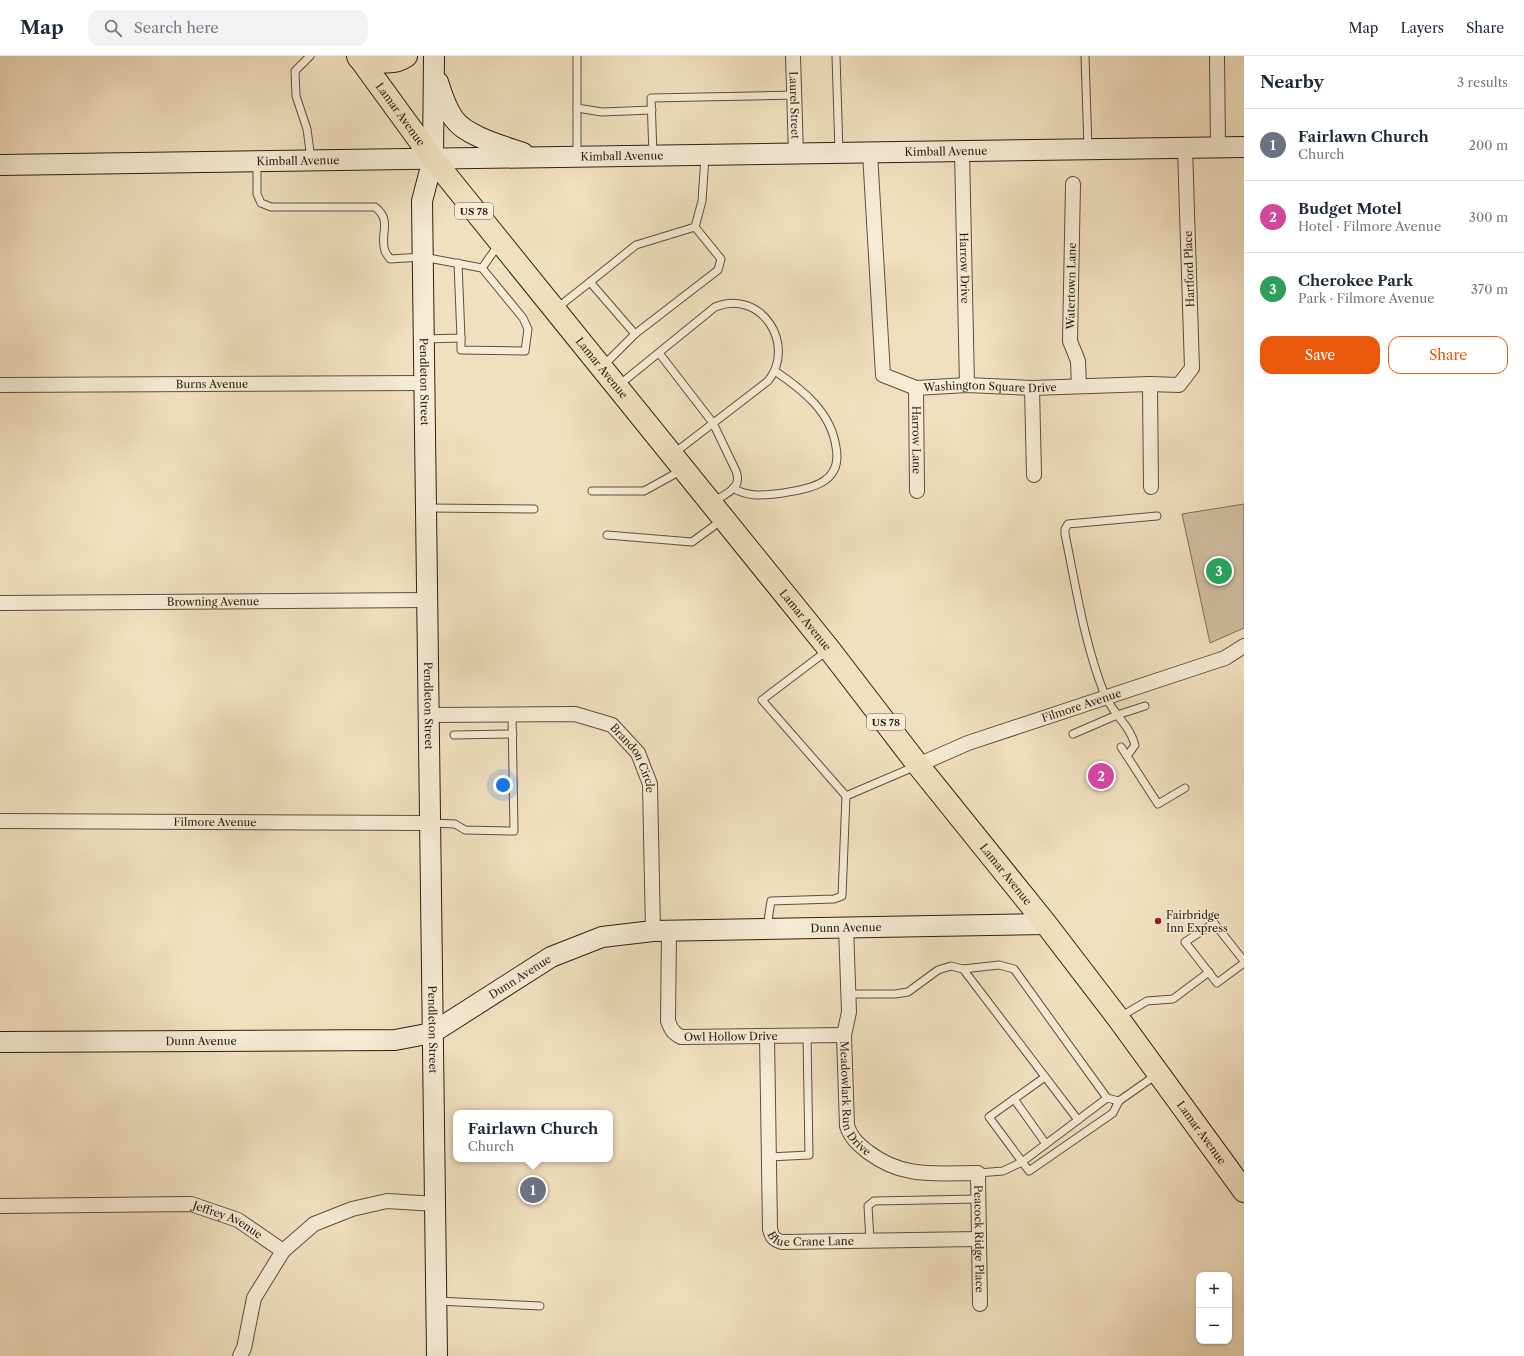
<!DOCTYPE html>
<meta charset="utf-8">
<style>
body{margin:0;font-family:"Libre Caslon Text",serif;background:#f2f2f3;color:#1f2937}
.controls{position:absolute;right:12px;bottom:12px;display:grid;overflow:hidden;border-radius:8px;box-shadow:0 1px 3px #0004}
.controls button{width:36px;height:36px;display:grid;place-items:center;padding:0;border:0;border-bottom:1px solid #e0e1e3;background:#fff;color:#1f2937;font:20px sans-serif}
.you{position:absolute;left:503px;top:729px;width:14px;height:14px;margin:-10px;border:3px solid #fff;border-radius:50%;background:#1a73e8;box-shadow:0 0 0 6px #1a73e833}
.badge{display:grid;place-items:center;width:26px;height:26px;border-radius:50%;background:#ea580c;color:#fff;font-size:13px;font-weight:700}
.pin{position:absolute;translate:-50% -50%;border:2px solid #fff;box-shadow:0 1px 4px #0006}
.popup{position:absolute;left:453px;top:1054px;width:160px;height:52px;box-sizing:border-box;display:grid;place-content:center;border-radius:8px;background:#fff;filter:drop-shadow(0 1px 3px #0005);font-size:13px;white-space:nowrap;color:#747a83}
.popup b{font-size:15px;color:#1f2937}
.popup::after{content:'';position:absolute;left:50%;top:100%;margin-left:-8px;border:8px solid transparent;border-top-color:#fff}
.list{margin:0;padding:0;list-style:none}
h2{display:flex;justify-content:space-between;align-items:center;height:52px;margin:0;padding:0 16px;font-size:17px}
h2 small{font-size:13px;font-weight:400;color:#747a83}
.list li{display:grid;grid-template-columns:26px 1fr auto;gap:12px;align-items:center;box-sizing:border-box;height:72px;padding:0 16px;border-top:1px solid #e0e1e3}
.list b{display:block;font-size:15px;white-space:nowrap}
.list p{margin:0;font-size:13px;white-space:nowrap;color:#747a83}
.list em{font-size:13px;font-style:normal;color:#747a83}
.actions{display:flex;gap:8px;padding:12px 16px}
.actions a{flex:1;padding:9px 0;border:1px solid #ea580c;border-radius:12px;text-align:center;font-size:14px;color:#ea580c}
.actions .main{background:#ea580c;color:#fff}
.icon{flex:none;width:22px;height:22px;fill:none;stroke:currentColor;stroke-width:2;stroke-linecap:round;stroke-linejoin:round}
.map{position:relative;flex:none;width:1244px;height:1300px;overflow:hidden}
header{display:flex;align-items:center;gap:24px;box-sizing:border-box;height:56px;padding:0 20px;background:#fff;border-bottom:1px solid #e0e1e3}
header strong{font-size:19px}
nav{display:flex;gap:22px;margin-inline-start:auto;font-size:14px}
.search{width:280px;height:36px;background:#f2f2f3;display:flex;align-items:center;gap:10px;box-sizing:border-box;padding:0 14px;border-radius:12px;color:#747a83;font-size:15px}
main{display:flex}
aside{flex:1;background:#fff}
.map>svg:first-child{display:block}
.green{fill:#d0bfa2;stroke:#7e6e5c}
.lines{fill:none;stroke-linecap:round;stroke-linejoin:round}
.lane-casing{stroke:#5e4e40;stroke-width:9}
.street-casing{stroke:#5e4e40;stroke-width:16}
.secondary-casing{stroke:#2d1e16;stroke-width:22}
.primary-casing{stroke:#2d1e16;stroke-width:24}
.lane{stroke:#f6ebd5;stroke-width:7}
.street{stroke:#f6ebd5;stroke-width:14}
.secondary{stroke:#f6ebd5;stroke-width:20}
.primary{stroke:#f1e0bf;stroke-width:22}
.poi-dot{fill:#8f2418;stroke:#f6ebd5;stroke-width:1.5}
.labels{text-anchor:middle;stroke-width:3;stroke-linejoin:round;paint-order:stroke}
.shield{fill:#f6ebd5;stroke:#695c4f;stroke-width:1}
.shield-label{font-size:10px;font-weight:bold;fill:#2d1e16}
.street-label{font-size:11px;fill:#2d1e16;stroke:#f6ebd5}
.poi-label{font-size:11px;fill:#2d1e16;stroke:#f6ebd5;text-anchor:start}
</style>
<header>
<strong>Map</strong>
<div class="search"><svg class="icon" aria-label="search" viewBox="0 0 24 24"><circle cx="10" cy="10" r="6"/><path d="M15 15l6 6"/></svg>Search here</div>
<nav><a>Map</a><a>Layers</a><a>Share</a></nav>
</header>
<main>
<div class="map">
<svg width="1244" height="1300" viewBox="0 0 1244 1300">
<rect width="100%" height="100%" fill="#f1e0bf"/>
<filter id="stains"><feTurbulence type="fractalNoise" baseFrequency=".005" numOctaves="4"/><feColorMatrix values="0 0 0 0 .2 0 0 0 0 .09 0 0 0 0 .02 0 0 0 .5 -.17"/></filter>
<radialGradient id="worn" r=".72"><stop offset=".6" stop-color="#630" stop-opacity="0"/><stop offset="1" stop-color="#630" stop-opacity=".3"/></radialGradient>
<polygon class="green" points="1244,448 1244,572 1210,587 1182,458"/>
<g class="lines">
<g class="lane-casing">
<g id="lane">
<polyline points="310,0 295,15 296,40 307,73 311,103"/>
<polyline points="577,0 577,99"/>
<polyline points="836,0 839,96"/>
<polyline points="1085,0 1088,92"/>
<polyline points="577,52 602,56 652,54"/>
<polyline points="653,99 651,42 795,39"/>
<path d="M257,106V138L261,147L271,151H375C393,165 379,178 385,195C386,198 389,201 390,203L423,201L482,212L523,262L528,273L525,295L461,294V282"/>
<polyline points="695,171 702,145 705,100"/>
<polyline points="482,212 499,188"/>
<polyline points="590,226 636,189 695,171 721,203 718,214 635,278"/>
<polyline points="557,252 590,226 635,278 603,310"/>
<polyline points="424,283 461,282 458,207"/>
<path d="M659,297L713,367L736,415C743,433 726,437 713,446"/>
<path d="M619,329L715,251C761,232 797,289 768,325L673,398"/>
<path d="M733,432C749,442 766,439 783,437C812,432 843,427 836,391C831,356 803,334 775,315"/>
<polyline points="592,435 644,435 682,414"/>
<polyline points="427,452 534,453"/>
<path d="M1157,460L1068,468L1065,473V478C1076,531 1084,586 1104,637C1111,656 1130,669 1135,689L1127,700L1158,748L1185,732"/>
<polyline points="607,479 692,486 722,464"/>
<polyline points="828,594 762,644 846,740"/>
<polyline points="1073,678 1117,659 1145,650"/>
<polyline points="454,679 513,678"/>
<polyline points="1121,691 1127,700"/>
<polyline points="431,767 455,768 465,774 514,775 512,658"/>
<polyline points="767,871 771,845 834,843 842,840 846,740 916,710"/>
<polyline points="1244,905 1214,867 1185,886 1217,927 1244,907"/>
<polyline points="963,913 999,909 1014,913 1107,1042"/>
<polyline points="848,938 895,938 908,936 938,914 951,910 963,913 1078,1064 1107,1042 1119,1045 1156,1019"/>
<polyline points="1120,961 1147,945 1173,943 1209,916"/>
<polyline points="1045,1021 989,1061 1029,1115 1113,1057 1119,1045"/>
<polyline points="1014,1043 1046,1088"/>
<polyline points="769,1101 809,1099 807,980"/>
<polyline points="978,1117 1003,1115 1022,1106 1078,1064"/>
<polyline points="870,1185 868,1150 874,1145 978,1143"/>
<polyline points="437,1245 540,1250"/>
</g>
</g>
<g class="street-casing">
<g id="street">
<path id="s1" d="M793,0L796,98"/>
<polyline points="1217,0 1218,91"/>
<path id="s2" d="M962,95L967,329"/>
<path id="s3" d="M870,97L883,319L916,332L967,329L1032,332L1150,328L1179,329L1192,312L1185,92"/>
<polyline points="1073,128 1070,285 1078,305 1079,330"/>
<polyline points="1150,328 1151,431"/>
<path id="s4" d="M0,329L423,327"/>
<path id="s5" d="M916,332L917,435"/>
<polyline points="1032,332 1034,419"/>
<path id="s6" d="M0,547L426,544"/>
<path id="s7" d="M428,659L575,658L612,669L638,697L650,728L653,875"/>
<path id="s8" d="M918,709L968,687L1225,602L1244,590"/>
<path id="s9" d="M0,765L430,767"/>
<path id="s10" d="M846,871L849,956L844,979L847,1070C851,1082 858,1088 868,1096C904,1123 935,1117 978,1117L980,1248"/>
<path id="s11" d="M669,875L668,965C671,973 673,977 681,981L844,979"/>
<path id="s12" d="M767,980L770,1173C772,1181 774,1184 782,1186L979,1183"/>
<path id="s13" d="M0,1150L191,1148L238,1164L283,1195"/>
<polyline points="240,1300 244,1292 254,1242 283,1195 314,1168 352,1153 387,1145 436,1148"/>
</g>
</g>
<g class="secondary-casing">
<g id="secondary">
<path id="s14" d="M434,0L433,103L422,145L437,1300"/>
<path d="M438,26C442,39 446,52 454,63C466,80 503,90 523,97"/>
<path id="s15" d="M0,109L1244,91"/>
<path id="s16" d="M0,986L395,984L432,977L551,901L602,881L653,875L1046,868"/>
</g>
</g>
<g class="primary-casing">
<g id="primary">
<path id="s17" d="M358,0L433,103L829,593L918,709L1046,868L1118,962L1244,1135"/>
<path d="M359,2C374,4 392,10 406,0"/>
</g>
</g>
<use href="#lane" class="lane"/>
<use href="#street" class="street"/>
<use href="#secondary" class="secondary"/>
<use href="#primary" class="primary"/>
</g>
<circle class="poi-dot" cx="1158" cy="865" r="4"/>
<g class="labels">
<g class="shield">
<rect x="455" y="147" width="38" height="16" rx="3"/>
<rect x="867" y="658" width="38" height="16" rx="3"/>
</g>
<g class="shield-label">
<text x="474" y="159">US 78</text>
<text x="886" y="670">US 78</text>
</g>
<g class="street-label">
<text dy="4" stroke="none"><textPath href="#s1" startOffset="49">Laurel Street</textPath></text>
<text dy="4" stroke="none"><textPath href="#s17" startOffset="72">Lamar Avenue</textPath></text>
<text dy="4" stroke="none"><textPath href="#s15" startOffset="946">Kimball Avenue</textPath></text>
<text dy="4" stroke="none"><textPath href="#s15" startOffset="622">Kimball Avenue</textPath></text>
<text dy="4" stroke="none"><textPath href="#s15" startOffset="298">Kimball Avenue</textPath></text>
<text dy="4" stroke="none"><textPath href="#s2" startOffset="117">Harrow Drive</textPath></text>
<text transform="translate(1189 213) rotate(-92)" y="4">Hartford Place</text>
<text transform="translate(1071 230) rotate(-89)" y="4">Watertown Lane</text>
<text dy="4" stroke="none"><textPath href="#s17" startOffset="396">Lamar Avenue</textPath></text>
<text dy="4" stroke="none"><textPath href="#s14" startOffset="327">Pendleton Street</textPath></text>
<text dy="4" stroke="none"><textPath href="#s4" startOffset="212">Burns Avenue</textPath></text>
<text dy="4" stroke="none"><textPath href="#s3" startOffset="332">Washington Square Drive</textPath></text>
<text dy="4" stroke="none"><textPath href="#s5" startOffset="52">Harrow Lane</textPath></text>
<text dy="4" stroke="none"><textPath href="#s6" startOffset="213">Browning Avenue</textPath></text>
<text dy="4" stroke="none"><textPath href="#s17" startOffset="720">Lamar Avenue</textPath></text>
<text dy="4" stroke="none"><textPath href="#s14" startOffset="651">Pendleton Street</textPath></text>
<text dy="4" stroke="none"><textPath href="#s8" startOffset="174">Filmore Avenue</textPath></text>
<text dy="4" stroke="none"><textPath href="#s7" startOffset="226">Brandon Circle</textPath></text>
<text dy="4" stroke="none"><textPath href="#s9" startOffset="215">Filmore Avenue</textPath></text>
<text dy="4" stroke="none"><textPath href="#s17" startOffset="1044">Lamar Avenue</textPath></text>
<text dy="4" stroke="none"><textPath href="#s16" startOffset="873">Dunn Avenue</textPath></text>
<text dy="4" stroke="none"><textPath href="#s16" startOffset="537">Dunn Avenue</textPath></text>
<text dy="4" stroke="none"><textPath href="#s14" startOffset="975">Pendleton Street</textPath></text>
<text dy="4" stroke="none"><textPath href="#s11" startOffset="161">Owl Hollow Drive</textPath></text>
<text dy="4" stroke="none"><textPath href="#s16" startOffset="201">Dunn Avenue</textPath></text>
<text dy="4" stroke="none"><textPath href="#s10" startOffset="175">Meadowlark Run Drive</textPath></text>
<text dy="4" stroke="none"><textPath href="#s17" startOffset="1368">Lamar Avenue</textPath></text>
<text dy="4" stroke="none"><textPath href="#s13" startOffset="231">Jeffrey Avenue</textPath></text>
<text dy="4" stroke="none"><textPath href="#s12" startOffset="240">Blue Crane Lane</textPath></text>
<text dy="4" stroke="none"><textPath href="#s10" startOffset="414">Peacock Ridge Place</textPath></text>
</g>
<g class="poi-label">
<text x="1166" y="863">Fairbridge<tspan x="1166" dy="13">Inn Express</tspan></text>
</g>
</g>
<rect width="100%" height="100%" filter="url(#stains)"/>
<rect width="100%" height="100%" fill="url(#worn)"/>
</svg>
<div class="controls">
<button>+</button>
<button>−</button>
</div>
<div class="you"></div>
<div class="pin badge" style="left:533px;top:1134px;background:#6b7280">1</div>
<div class="popup"><b>Fairlawn Church</b>Church</div>
<div class="pin badge" style="left:1101px;top:720px;background:#d1479c">2</div>
<div class="pin badge" style="left:1219px;top:515px;background:#2e9e5b">3</div>
</div>
<aside>
<h2>Nearby<small>3 results</small></h2>
<ul class="list">
<li><span class="badge" style="background:#6b7280">1</span><div><b>Fairlawn Church</b><p>Church</p></div><em>200 m</em></li>
<li><span class="badge" style="background:#d1479c">2</span><div><b>Budget Motel</b><p>Hotel · Filmore Avenue</p></div><em>300 m</em></li>
<li><span class="badge" style="background:#2e9e5b">3</span><div><b>Cherokee Park</b><p>Park · Filmore Avenue</p></div><em>370 m</em></li>
</ul>
<div class="actions"><a class="main">Save</a><a>Share</a></div>
</aside>
</main>
